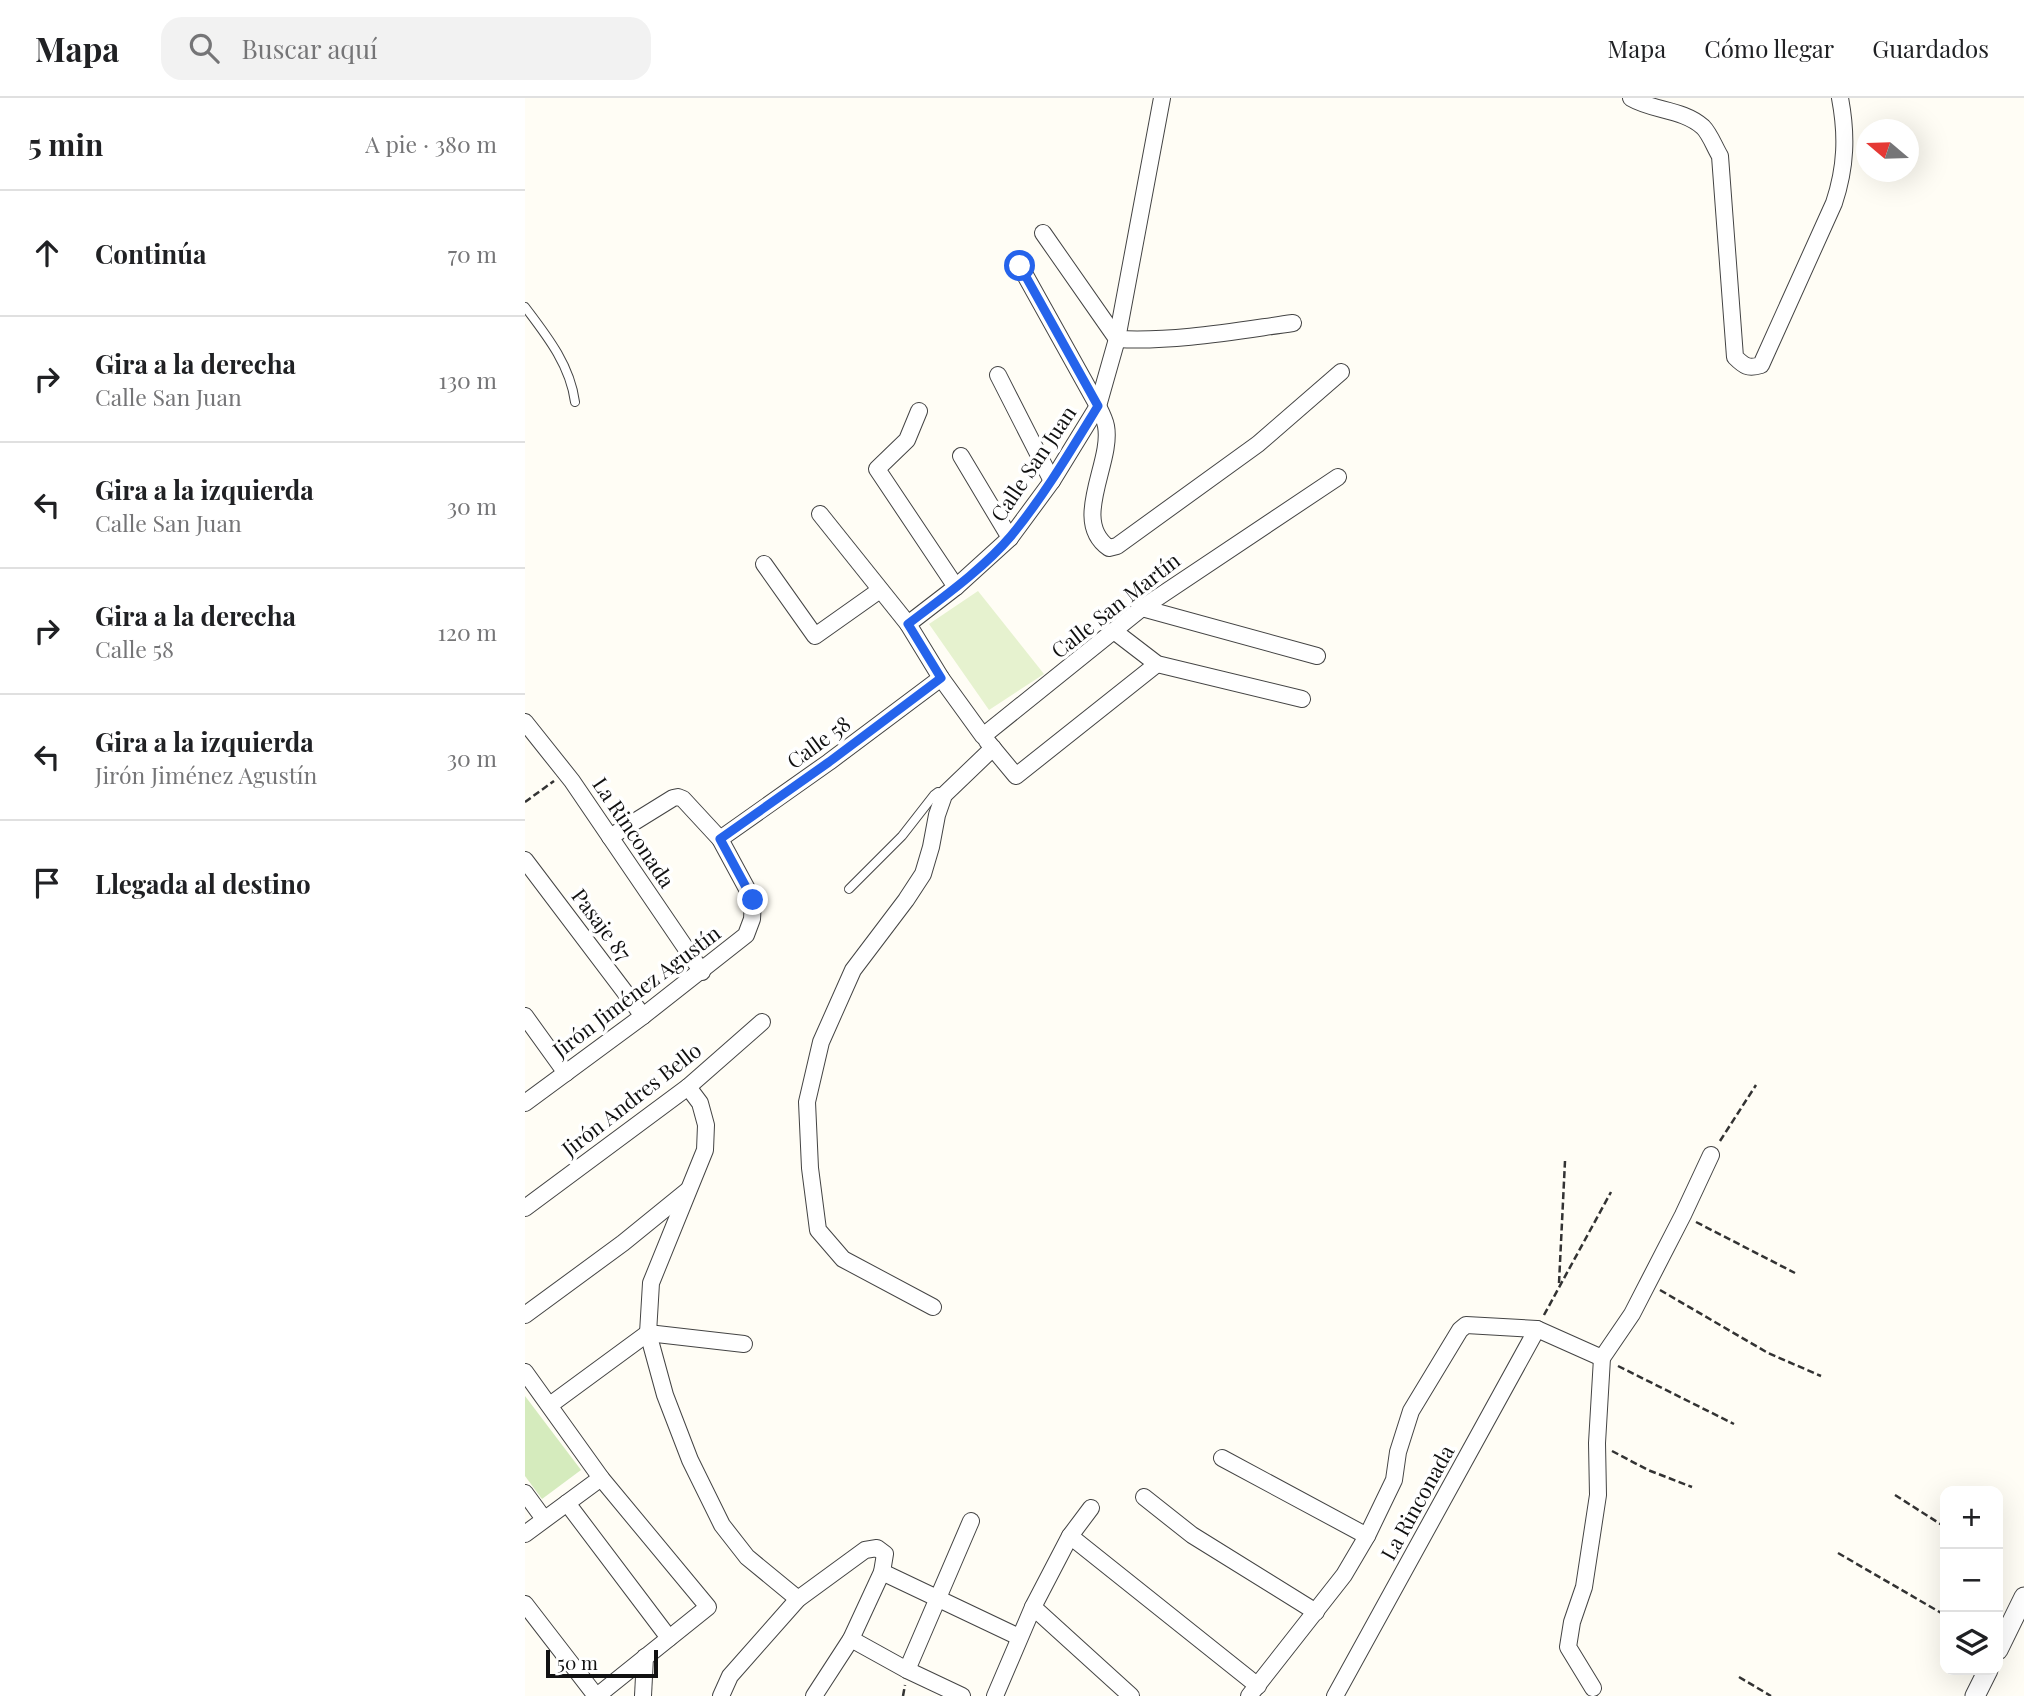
<!DOCTYPE html>
<html lang="es">
<meta charset="utf-8">
<style>
body{margin:0;font-family:"Playfair Display",serif;background:#f2f2f2;color:#202124}
.controls{position:absolute;right:21px;bottom:21px;display:grid;overflow:hidden;border-radius:14px;box-shadow:0 7px 28px #0002}
.controls button{width:63px;height:63px;display:grid;place-items:center;padding:0;border:0;border-bottom:2px solid #e0e0e0;background:#fff;color:#202124;font:35px sans-serif}
.compass{position:absolute;left:1331px;top:21px;width:63px;height:63px;border-radius:50%;background:#fff;box-shadow:0 7px 28px #0002;rotate:289deg}
.scale{position:absolute;left:21px;bottom:18px;width:112px;box-sizing:border-box;padding-left:7px;border:4px solid #111;border-top:0;font-size:19px;line-height:24px;white-space:nowrap;color:#111;-webkit-text-stroke:5px #fff;paint-order:stroke}
.stop{position:absolute;width:21px;height:21px;margin:-16px;border:5px solid #2563eb;border-radius:50%;background:#fff}
.stop.end{background:#2563eb;border-color:#fff;box-shadow:0 2px 7px #0008}
.list{margin:0;padding:0;list-style:none}
h2{display:flex;justify-content:space-between;align-items:center;height:91px;margin:0;padding:0 28px;font-size:30px}
h2 small{font-size:23px;font-weight:400;color:#757577}
.list li{display:grid;grid-template-columns:46px 1fr auto;gap:21px;align-items:center;box-sizing:border-box;height:126px;padding:0 28px;border-top:2px solid #e0e0e0}
.list b{display:block;font-size:26px;white-space:nowrap}
.list p{margin:0;font-size:23px;white-space:nowrap;color:#757577}
.list em{font-size:23px;font-style:normal;color:#757577}
.icon{flex:none;width:38px;height:38px;fill:none;stroke:currentColor;stroke-width:2;stroke-linecap:round;stroke-linejoin:round}
.map{position:relative;flex:none;width:1499px;height:1598px;overflow:hidden}
header{display:flex;align-items:center;gap:42px;box-sizing:border-box;height:98px;padding:0 35px;background:#fff;border-bottom:2px solid #e0e0e0}
header strong{font-size:33px}
nav{display:flex;gap:38px;margin-inline-start:auto;font-size:24px}
.search{width:490px;height:63px;background:#f2f2f2;display:flex;align-items:center;gap:18px;box-sizing:border-box;padding:0 24px;border-radius:21px;color:#757577;font-size:26px}
main{display:flex}
aside{flex:1;background:#fff}
.map>svg:first-child{display:block}
.park{fill:#d5ebbd}
.pitch{fill:#e6f2cf}
.lines{fill:none;stroke-linecap:round;stroke-linejoin:round}
.service-casing{stroke:#444;stroke-width:10}
.minor-casing{stroke:#444;stroke-width:18}
.tertiary-casing{stroke:#444;stroke-width:21}
.path{stroke:#333;stroke-width:2.5;stroke-dasharray:7 3.5;stroke-linecap:butt}
.service{stroke:#fff;stroke-width:8}
.minor{stroke:#fff;stroke-width:16}
.tertiary{stroke:#fff;stroke-width:19}
.route{stroke:#2563eb;stroke-width:9}
.labels{text-anchor:middle;stroke-width:7;stroke-linejoin:round;paint-order:stroke}
.street-label{font-size:21px;fill:#111;stroke:#fff}
</style>
<header>
<strong>Mapa</strong>
<div class="search"><svg class="icon" aria-label="search" viewBox="0 0 24 24"><circle cx="10" cy="10" r="6"/><path d="M15 15l6 6"/></svg>Buscar aquí</div>
<nav><a>Mapa</a><a>Cómo llegar</a><a>Guardados</a></nav>
</header>
<main>
<aside>
<h2>5 min<small>A pie · 380 m</small></h2>
<ul class="list">
<li><svg class="icon" aria-label="ahead" viewBox="0 0 24 24"><path d="M12 20V5M6 11l6-6 6 6"/></svg><div><b>Continúa</b></div><em>70 m</em></li>
<li><svg class="icon" aria-label="right" viewBox="0 0 24 24"><path d="M7 20v-9h11M14 6l5 5-5 5"/></svg><div><b>Gira a la derecha</b><p>Calle San Juan</p></div><em>130 m</em></li>
<li><svg class="icon" aria-label="left" viewBox="0 0 24 24"><path d="M17 20v-9H6M10 6l-5 5 5 5"/></svg><div><b>Gira a la izquierda</b><p>Calle San Juan</p></div><em>30 m</em></li>
<li><svg class="icon" aria-label="right" viewBox="0 0 24 24"><path d="M7 20v-9h11M14 6l5 5-5 5"/></svg><div><b>Gira a la derecha</b><p>Calle 58</p></div><em>120 m</em></li>
<li><svg class="icon" aria-label="left" viewBox="0 0 24 24"><path d="M17 20v-9H6M10 6l-5 5 5 5"/></svg><div><b>Gira a la izquierda</b><p>Jirón Jiménez Agustín</p></div><em>30 m</em></li>
<li><svg class="icon" aria-label="arrive" viewBox="0 0 24 24"><path d="M6 21V4h12l-3 4 3 4H6"/></svg><div><b>Llegada al destino</b></div></li>
</ul>
</aside>
<div class="map">
<svg width="1499" height="1598" viewBox="0 0 1499 1598">
<rect width="100%" height="100%" fill="#fffdf5"/>
<polygon class="park" points="0,1298 56,1372 17,1401 0,1378"/>
<polygon class="pitch" points="453,493 519,576 464,612 404,526"/>
<g class="lines">
<g class="service-casing">
<g id="service">
<path d="M0,209C22,238 45,267 50,304"/>
<polyline points="324,791 377,738 409,697 413,694 418,696"/>
</g>
</g>
<g class="minor-casing">
<g id="minor">
<polyline points="637,0 592,241 573,308 527,383 485,440 431,489 383,526 416,580 458,638 617,510 813,379"/>
<path d="M1106,0C1128,13 1158,11 1178,29C1185,36 1190,50 1195,58L1210,259C1219,268 1223,271 1236,267L1309,105C1321,69 1322,37 1315,0"/>
<path d="M518,135L592,241C651,244 710,233 768,225"/>
<path d="M495,168L573,308C576,314 580,322 581,328C588,365 545,423 584,450L592,448L733,346L816,274"/>
<polyline points="473,277 527,383"/>
<polyline points="394,313 382,342 352,371 431,489"/>
<polyline points="436,358 485,440"/>
<polyline points="295,416 383,526"/>
<polyline points="239,466 290,538 355,492"/>
<polyline points="617,510 792,558"/>
<polyline points="589,533 632,566 777,601"/>
<polyline points="0,624 47,683 177,874"/>
<polyline points="462,643 491,678 632,566"/>
<polyline points="195,741 304,664 416,580"/>
<polyline points="0,762 118,918"/>
<polyline points="0,918 41,975"/>
<polyline points="163,989 175,1005 181,1027 180,1052 126,1185 123,1235 140,1297 165,1362 197,1427 222,1459 273,1501"/>
<polyline points="0,1005 118,918 221,837 227,821 228,802 195,741 158,701 153,699 148,700 85,739"/>
<polyline points="0,1110 163,989 237,924"/>
<polyline points="408,1209 318,1161 293,1132 285,1070 282,1004 296,944 328,872 381,802 398,776 406,749 412,717 419,697 468,650"/>
<polyline points="0,1217 98,1145 162,1093"/>
<polyline points="0,1274 76,1380 183,1509 72,1598"/>
<polyline points="25,1307 123,1235 219,1246"/>
<polyline points="697,1360 842,1438"/>
<polyline points="0,1395 19,1421"/>
<polyline points="619,1399 667,1437 791,1514"/>
<polyline points="42,1405 144,1540"/>
<polyline points="0,1436 76,1380"/>
<polyline points="545,1438 733,1588"/>
<polyline points="357,1474 494,1539"/>
<polyline points="0,1506 71,1598"/>
<polyline points="508,1509 606,1598"/>
<polyline points="326,1541 382,1572 437,1598"/>
<polyline points="382,1572 446,1423"/>
<polyline points="1068,1590 1043,1549 1047,1524 1059,1489 1073,1397 1072,1345 1077,1260 1107,1216 1158,1117 1186,1057"/>
<polyline points="118,1598 120,1559"/>
<polyline points="196,1598 205,1578 273,1501 340,1452 352,1450 360,1456 357,1474 326,1541 289,1598"/>
<polyline points="470,1598 508,1509 545,1438 566,1410"/>
<polyline points="724,1598 819,1477 842,1438 869,1382 873,1354 886,1313 935,1232 941,1227 1012,1231 1077,1260"/>
<polyline points="810,1598 1012,1231"/>
</g>
</g>
<g class="tertiary-casing">
<g id="tertiary">
<polyline points="1473,1552 1499,1499"/>
<polyline points="1450,1598 1463,1572"/>
</g>
</g>
<g class="path">
<polyline points="0,704 29,683"/>
<polyline points="1195,1043 1231,987"/>
<polyline points="1171,1124 1270,1175"/>
<polyline points="1034,1185 1040,1063"/>
<polyline points="1135,1192 1243,1255 1296,1278"/>
<polyline points="1019,1217 1086,1094"/>
<polyline points="1093,1268 1209,1326"/>
<polyline points="1087,1353 1123,1372 1167,1389"/>
<polyline points="1370,1397 1420,1429"/>
<polyline points="1313,1455 1418,1516"/>
<polyline points="1214,1579 1246,1598"/>
<polyline points="378,1598 380,1587"/>
</g>
<use href="#service" class="service"/>
<use href="#minor" class="minor"/>
<use href="#tertiary" class="tertiary"/>
</g>
<g class="lines">
<path class="route" d="M228,802L195,741L304,664L416,580L383,526C417,500 458,471 486,438C519,398 546,352 573,308L495,168"/>
</g>
<g class="labels">
<g class="street-label">
<text transform="translate(509 366) rotate(-56)" y="7">Calle San Juan</text>
<text transform="translate(591 508) rotate(-38)" y="7">Calle San Martín</text>
<text transform="translate(294 645) rotate(-36)" y="7">Calle 58</text>
<text transform="translate(108 735) rotate(56)" y="7">La Rinconada</text>
<text transform="translate(76 827) rotate(53)" y="7">Pasaje 87</text>
<text transform="translate(112 894) rotate(-37)" y="7">Jirón Jiménez Agustín</text>
<text transform="translate(107 1002) rotate(-38)" y="7">Jirón Andres Bello</text>
<text transform="translate(893 1405) rotate(-61)" y="7">La Rinconada</text>
</g>
</g>
</svg>
<div class="controls">
<button>+</button>
<button>−</button>
<button><svg class="icon" aria-label="layers" viewBox="0 0 24 24"><path d="M12 4l9 5-9 5-9-5zM3 14l9 5 9-5"/></svg></button>
</div>
<svg class="compass" viewBox="-18 -18 36 36"><path d="M0-13l5 13h-10z" fill="#e53935"/><path d="M0 13l5-13h-10z" fill="#757577"/></svg>
<div class="scale">50 m</div>
<div class="stop" style="left:495px;top:168px"></div>
<div class="stop end" style="left:228px;top:802px"></div>
</div>
</main>
